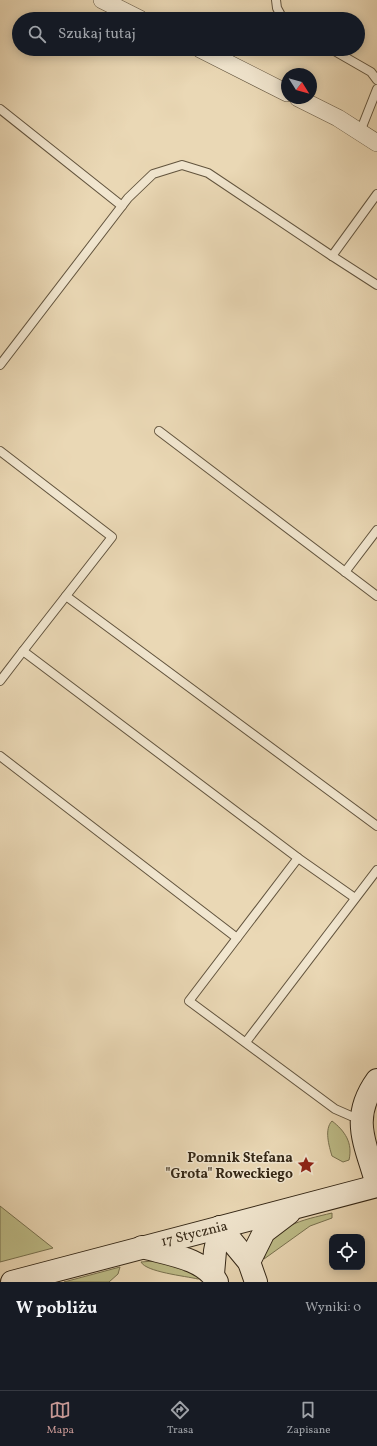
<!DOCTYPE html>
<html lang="pl">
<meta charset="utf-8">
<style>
body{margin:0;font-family:Vollkorn,serif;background:#20242c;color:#f1f3f6}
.controls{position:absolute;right:12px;bottom:12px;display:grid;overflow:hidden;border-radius:8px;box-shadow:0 2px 10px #0003}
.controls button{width:36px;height:36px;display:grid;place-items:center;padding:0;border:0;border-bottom:1px solid #363941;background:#171b24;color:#f1f3f6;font:20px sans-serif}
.compass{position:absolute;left:281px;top:68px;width:36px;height:36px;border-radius:50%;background:#171b24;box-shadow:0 2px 10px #0003;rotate:127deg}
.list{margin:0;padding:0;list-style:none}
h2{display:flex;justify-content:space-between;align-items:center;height:52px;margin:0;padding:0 16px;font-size:17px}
h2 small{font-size:13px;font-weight:400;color:#9ea1a6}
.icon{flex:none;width:22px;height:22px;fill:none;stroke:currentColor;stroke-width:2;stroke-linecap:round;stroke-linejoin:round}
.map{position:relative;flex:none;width:377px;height:1282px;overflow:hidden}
.search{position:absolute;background:#171b24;box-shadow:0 2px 10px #0003;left:12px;right:12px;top:12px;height:44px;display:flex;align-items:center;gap:10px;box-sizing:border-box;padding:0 14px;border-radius:22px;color:#9ea1a6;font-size:15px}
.sheet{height:108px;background:#171b24}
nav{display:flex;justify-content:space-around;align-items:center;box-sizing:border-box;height:56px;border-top:1px solid #363941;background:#171b24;font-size:11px;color:#9ea1a6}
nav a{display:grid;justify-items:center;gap:2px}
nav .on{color:#c59692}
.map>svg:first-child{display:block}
.green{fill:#bdbc88;stroke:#797250}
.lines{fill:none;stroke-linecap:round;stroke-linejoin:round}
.lane-casing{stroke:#62543e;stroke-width:10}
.street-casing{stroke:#62543e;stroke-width:18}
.secondary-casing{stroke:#352817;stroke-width:24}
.lane{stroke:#f1e6cf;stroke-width:8}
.street{stroke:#f1e6cf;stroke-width:17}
.secondary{stroke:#f1e6cf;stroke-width:22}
.labels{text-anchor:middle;stroke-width:3;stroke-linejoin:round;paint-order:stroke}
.poi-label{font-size:14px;font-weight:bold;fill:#352817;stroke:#f1e6cf;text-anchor:end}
.street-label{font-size:14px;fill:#352817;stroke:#f1e6cf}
</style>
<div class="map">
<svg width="377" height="1282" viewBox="0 0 377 1282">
<rect width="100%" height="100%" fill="#ead8b5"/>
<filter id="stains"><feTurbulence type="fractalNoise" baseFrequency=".005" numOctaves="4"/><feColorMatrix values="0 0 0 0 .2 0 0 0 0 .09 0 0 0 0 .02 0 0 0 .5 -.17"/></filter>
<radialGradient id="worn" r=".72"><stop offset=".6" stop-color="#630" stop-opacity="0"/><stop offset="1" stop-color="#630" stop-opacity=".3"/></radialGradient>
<g class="green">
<path d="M332,1121C345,1131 353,1143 349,1160L343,1162L332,1156C329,1146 324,1129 332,1121Z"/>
<polygon points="0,1206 53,1248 0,1262"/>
<path d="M332,1213V1218L310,1226L264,1259C271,1225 303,1220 332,1213Z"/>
<path d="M153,1261L170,1263L202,1278L198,1279C185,1276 146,1272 141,1262Z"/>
<polygon points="120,1267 118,1274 109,1282 64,1282"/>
</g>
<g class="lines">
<g class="lane-casing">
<g id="lane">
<polyline points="276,0 277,8 283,19"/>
<polyline points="331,49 371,72 377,80"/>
<polyline points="0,109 122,206"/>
<polyline points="360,132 377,89"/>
<polyline points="332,256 377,285"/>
<polyline points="0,365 128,198 153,174 182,165 208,173 332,256 377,194"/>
<polyline points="159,431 377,596"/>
<polyline points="0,451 112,537 23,651"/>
<polyline points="345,572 377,530"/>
<polyline points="66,596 377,826"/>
<polyline points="0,681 23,651 298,858 355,898"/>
<polyline points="0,756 237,938"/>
<polyline points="298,858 189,1001 335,1109 351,1116 361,1118"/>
<polyline points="246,1042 377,870"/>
</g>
</g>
<g class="street-casing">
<g id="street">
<polyline points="102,0 140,19"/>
<polyline points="200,49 287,93"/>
<polyline points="298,98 338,118 377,143"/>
</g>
</g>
<g class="secondary-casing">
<g id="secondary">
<path d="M377,1080C349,1119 366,1144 377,1185"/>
<polyline points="220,1227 249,1262 256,1282"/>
<path d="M142,1247C166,1254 204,1258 217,1282"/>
<polyline points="249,1262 264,1232 289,1213"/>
<polyline points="213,1274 215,1251 220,1227"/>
<polyline points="12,1282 377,1186"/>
</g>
</g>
<use href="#lane" class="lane"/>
<use href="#street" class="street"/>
<use href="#secondary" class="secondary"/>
</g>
<defs>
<g id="sight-bare" transform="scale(1.38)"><path d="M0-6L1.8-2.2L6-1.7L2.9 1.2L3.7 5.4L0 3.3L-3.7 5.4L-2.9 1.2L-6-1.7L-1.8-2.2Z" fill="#8f2418" stroke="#f1e6cf" stroke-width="2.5" paint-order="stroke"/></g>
</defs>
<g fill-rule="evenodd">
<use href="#sight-bare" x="306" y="1165"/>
</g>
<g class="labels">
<g class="poi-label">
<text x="293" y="1162">Pomnik Stefana<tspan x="293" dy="16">"Grota" Roweckiego</tspan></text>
</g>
<g class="street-label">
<text transform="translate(194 1233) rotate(-14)" y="5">17 Stycznia</text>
</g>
</g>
<rect width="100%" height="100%" filter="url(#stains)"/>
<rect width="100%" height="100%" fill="url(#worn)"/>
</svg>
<div class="controls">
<button><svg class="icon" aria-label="locate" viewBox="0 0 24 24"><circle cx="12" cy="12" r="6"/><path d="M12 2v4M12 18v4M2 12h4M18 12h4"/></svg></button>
</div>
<svg class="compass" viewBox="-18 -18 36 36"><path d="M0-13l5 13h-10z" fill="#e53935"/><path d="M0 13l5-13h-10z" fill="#9ea1a6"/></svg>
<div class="search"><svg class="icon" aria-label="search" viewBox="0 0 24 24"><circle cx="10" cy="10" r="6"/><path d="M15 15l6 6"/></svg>Szukaj tutaj</div>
</div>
<section class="sheet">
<h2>W pobliżu<small>Wyniki: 0</small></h2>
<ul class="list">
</ul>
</section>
<nav>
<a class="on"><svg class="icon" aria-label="map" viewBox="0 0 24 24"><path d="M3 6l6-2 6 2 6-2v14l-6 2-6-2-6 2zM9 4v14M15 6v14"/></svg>Mapa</a>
<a><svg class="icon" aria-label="directions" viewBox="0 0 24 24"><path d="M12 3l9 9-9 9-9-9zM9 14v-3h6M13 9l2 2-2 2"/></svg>Trasa</a>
<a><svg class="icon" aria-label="saved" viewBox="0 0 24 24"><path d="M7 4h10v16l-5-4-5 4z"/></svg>Zapisane</a>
</nav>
